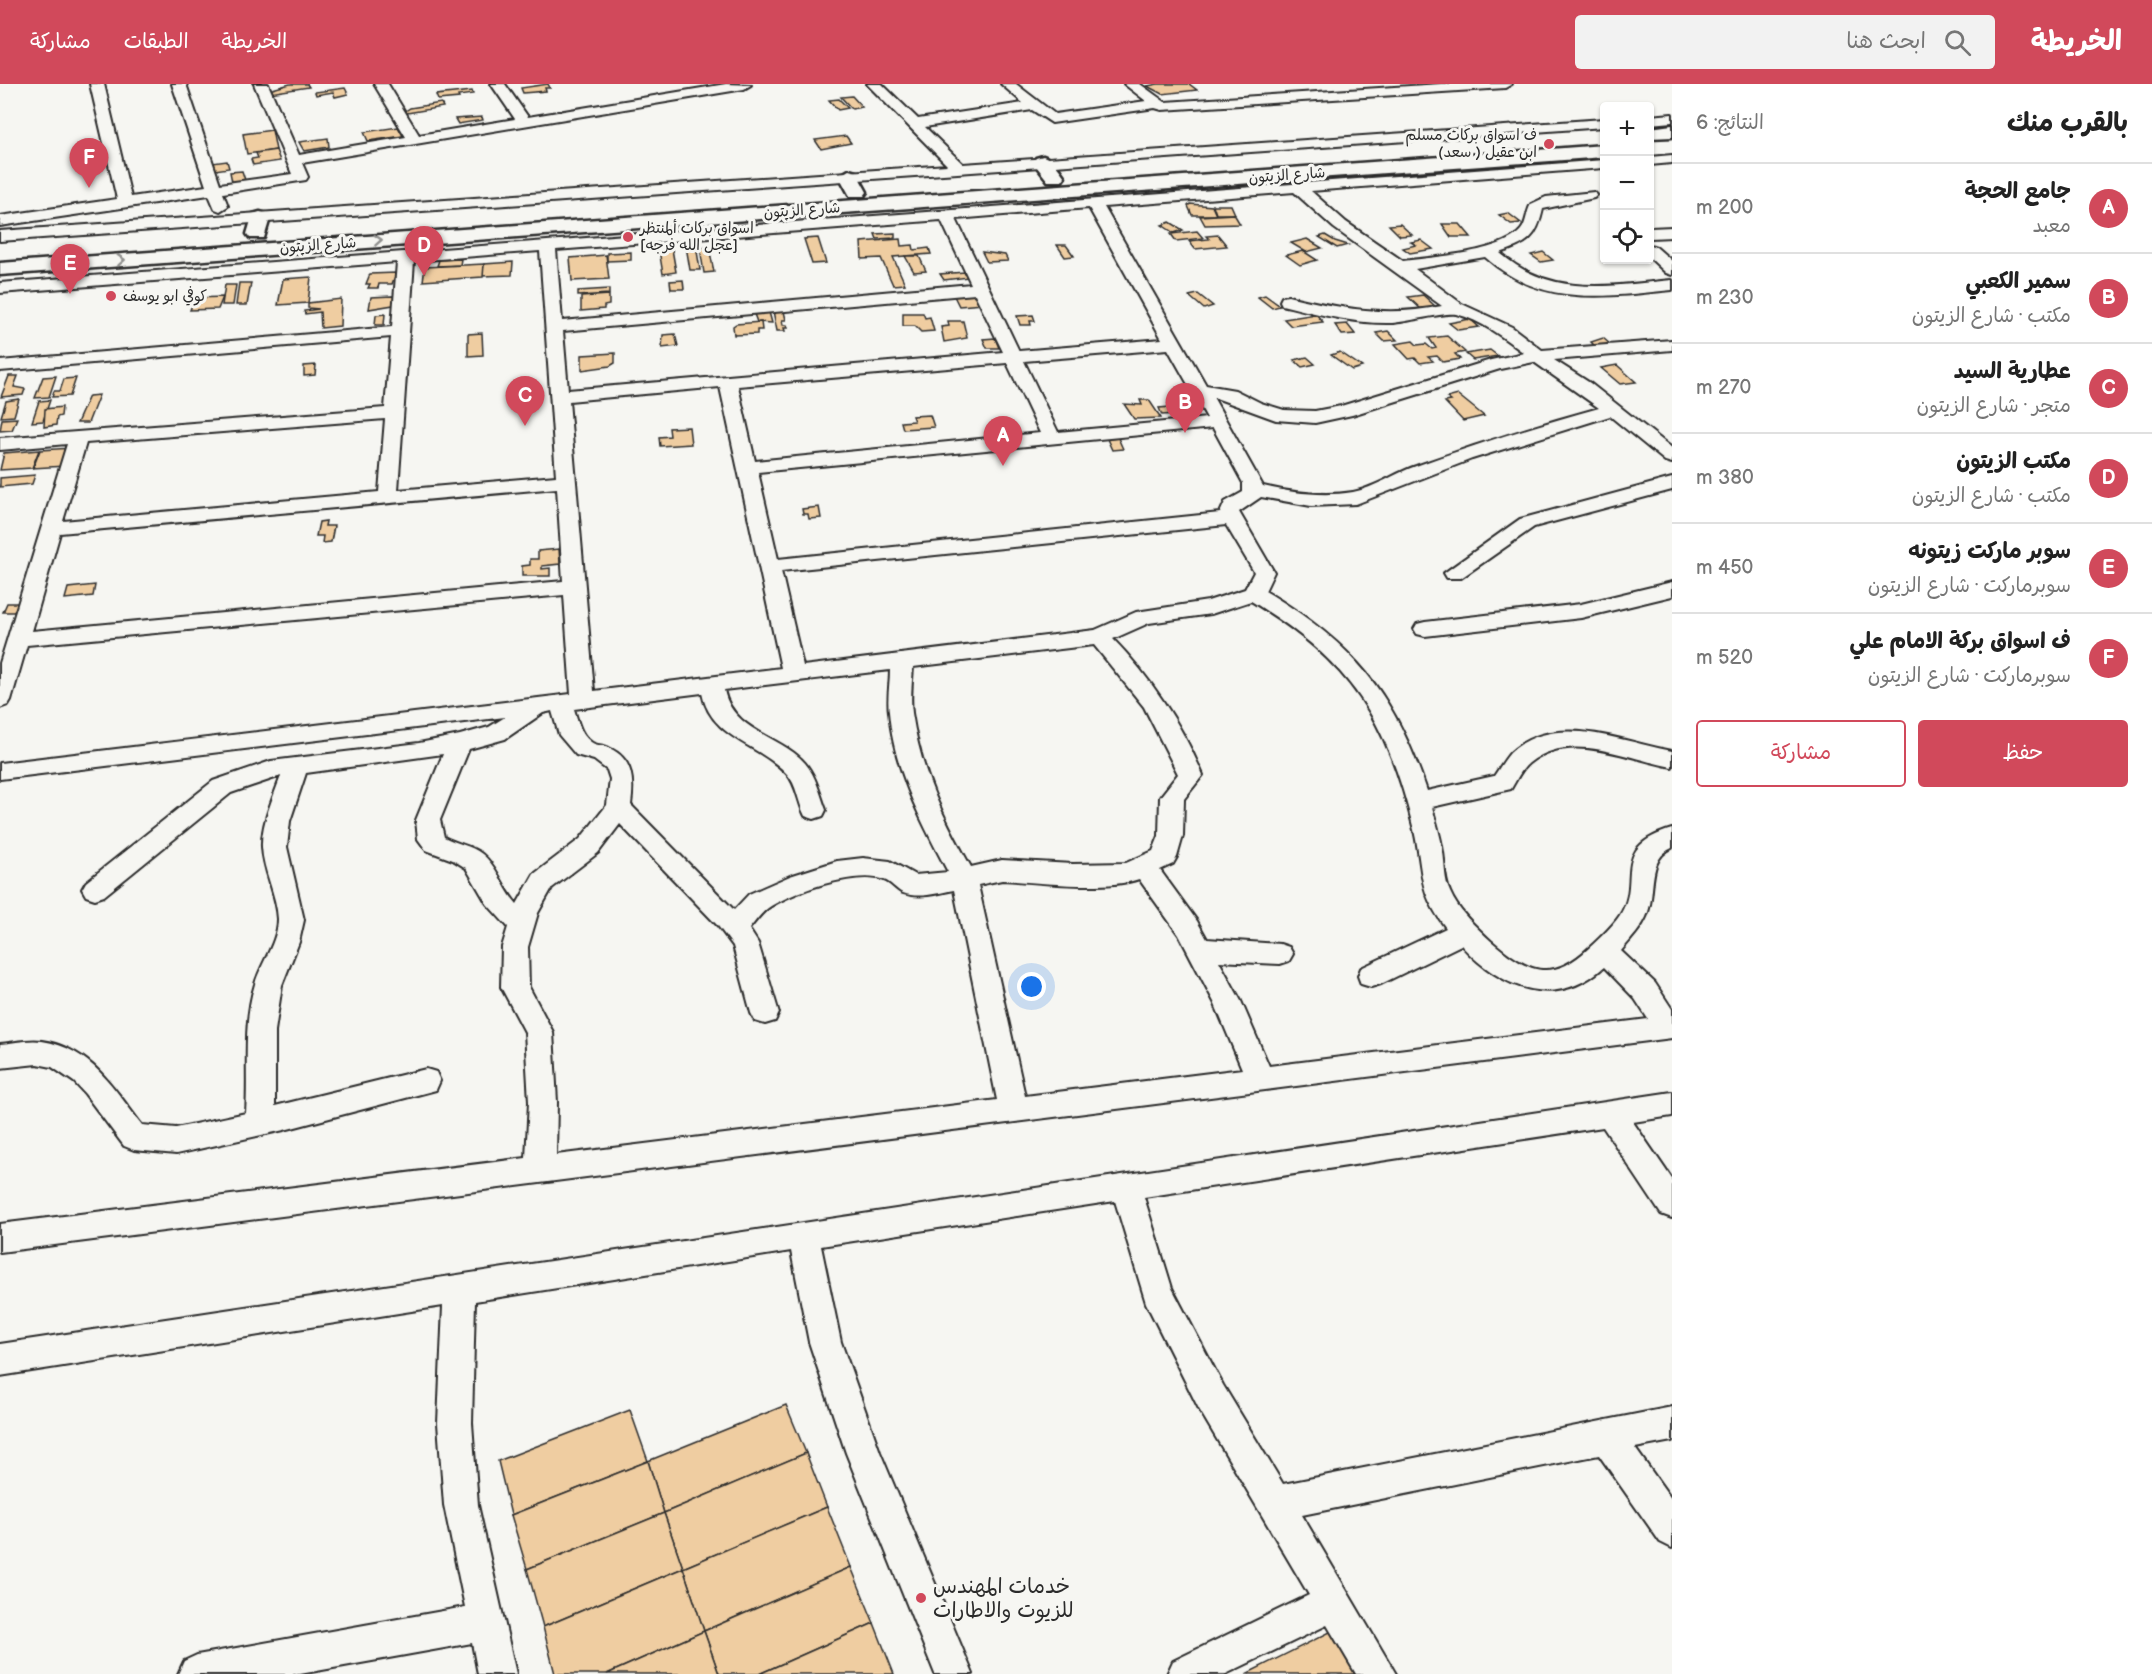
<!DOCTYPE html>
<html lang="ar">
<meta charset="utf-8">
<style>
body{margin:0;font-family:"Balsamiq Sans","Playpen Sans Arabic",sans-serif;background:#f2f2f2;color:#222;direction:rtl}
.controls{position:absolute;right:18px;top:18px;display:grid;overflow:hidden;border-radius:6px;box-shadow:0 2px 4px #0004}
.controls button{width:54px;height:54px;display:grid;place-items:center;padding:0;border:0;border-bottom:2px solid #e0e0e0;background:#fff;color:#222;font:30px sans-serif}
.you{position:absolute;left:1032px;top:903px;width:21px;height:21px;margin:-15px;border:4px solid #fff;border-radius:50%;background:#1a73e8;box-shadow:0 0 0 9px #1a73e833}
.badge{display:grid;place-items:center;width:39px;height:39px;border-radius:50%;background:#d1495b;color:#fff;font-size:20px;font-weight:700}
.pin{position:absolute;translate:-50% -50px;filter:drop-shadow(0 2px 3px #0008)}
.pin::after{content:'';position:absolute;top:32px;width:21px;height:18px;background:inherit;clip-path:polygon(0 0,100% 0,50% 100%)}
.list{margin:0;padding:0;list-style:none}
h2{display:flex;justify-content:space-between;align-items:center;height:78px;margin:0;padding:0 24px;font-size:26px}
h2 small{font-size:20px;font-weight:400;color:#767676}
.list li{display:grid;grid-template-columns:39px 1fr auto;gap:18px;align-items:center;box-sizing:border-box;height:90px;padding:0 24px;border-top:2px solid #e0e0e0}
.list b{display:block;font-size:22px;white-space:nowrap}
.list p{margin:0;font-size:20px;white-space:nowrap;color:#767676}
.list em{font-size:20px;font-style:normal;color:#767676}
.actions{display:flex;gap:12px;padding:18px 24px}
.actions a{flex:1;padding:14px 0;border:2px solid #d1495b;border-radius:6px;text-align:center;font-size:21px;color:#d1495b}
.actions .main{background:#d1495b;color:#fff}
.icon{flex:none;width:33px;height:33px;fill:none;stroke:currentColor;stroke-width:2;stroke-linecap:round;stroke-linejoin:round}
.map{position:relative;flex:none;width:1672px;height:1590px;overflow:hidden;direction:ltr}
header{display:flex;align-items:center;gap:36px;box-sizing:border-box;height:84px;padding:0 30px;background:#d1495b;color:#fff}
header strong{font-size:28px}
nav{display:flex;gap:33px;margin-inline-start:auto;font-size:21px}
.search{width:420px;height:54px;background:#f2f2f2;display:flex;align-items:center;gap:15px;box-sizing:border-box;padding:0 21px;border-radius:6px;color:#767676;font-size:22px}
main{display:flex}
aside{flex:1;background:#fff}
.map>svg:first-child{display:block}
.building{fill:#efcda1;stroke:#2b2b2b;stroke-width:1.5}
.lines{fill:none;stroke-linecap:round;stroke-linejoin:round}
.street-casing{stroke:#2b2b2b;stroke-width:4}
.secondary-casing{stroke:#2b2b2b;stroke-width:5}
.street{fill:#f6f6f2;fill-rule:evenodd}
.secondary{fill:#f6f6f2;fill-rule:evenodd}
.oneway{stroke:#90908e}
.poi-dot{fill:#d1495b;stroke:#f6f6f2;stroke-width:2}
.labels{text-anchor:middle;stroke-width:6;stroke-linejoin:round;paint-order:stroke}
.far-poi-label{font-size:15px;fill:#2b2b2b;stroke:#f6f6f2;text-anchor:start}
.far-street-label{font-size:15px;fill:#2b2b2b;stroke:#f6f6f2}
.near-poi-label{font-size:21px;fill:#2b2b2b;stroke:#f6f6f2;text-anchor:start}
</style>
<header>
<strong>الخريطة</strong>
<div class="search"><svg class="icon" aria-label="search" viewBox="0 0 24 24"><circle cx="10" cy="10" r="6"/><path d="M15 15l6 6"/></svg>ابحث هنا</div>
<nav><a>الخريطة</a><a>الطبقات</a><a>مشاركة</a></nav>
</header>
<main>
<aside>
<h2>بالقرب منك<small>النتائج: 6</small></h2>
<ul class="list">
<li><span class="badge">A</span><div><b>جامع الحجة</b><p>معبد</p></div><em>200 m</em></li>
<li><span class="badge">B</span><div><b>سمير الكعبي</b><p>مكتب · شارع الزيتون</p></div><em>230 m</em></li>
<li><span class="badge">C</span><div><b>عطارية السيد</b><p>متجر · شارع الزيتون</p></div><em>270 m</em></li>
<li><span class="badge">D</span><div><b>مكتب الزيتون</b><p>مكتب · شارع الزيتون</p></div><em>380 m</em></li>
<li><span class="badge">E</span><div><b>سوبر ماركت زيتونه</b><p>سوبرماركت · شارع الزيتون</p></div><em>450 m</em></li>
<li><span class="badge">F</span><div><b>ف اسواق بركة الامام علي</b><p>سوبرماركت · شارع الزيتون</p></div><em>520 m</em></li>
</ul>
<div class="actions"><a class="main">حفظ</a><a>مشاركة</a></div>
</aside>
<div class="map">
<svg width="1672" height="1590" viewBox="0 0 1672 1590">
<rect width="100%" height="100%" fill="#f6f6f2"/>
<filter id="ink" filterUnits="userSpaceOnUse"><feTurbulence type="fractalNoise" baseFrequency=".0167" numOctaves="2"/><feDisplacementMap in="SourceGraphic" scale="12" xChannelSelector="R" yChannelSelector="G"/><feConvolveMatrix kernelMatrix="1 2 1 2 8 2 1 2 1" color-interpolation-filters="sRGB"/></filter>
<g filter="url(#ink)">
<g class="building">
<polygon points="290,0 307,0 309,3 270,9 269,6"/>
<polygon points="548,0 550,4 545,4 546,7 523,9 521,4"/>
<polygon points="1158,0 1189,0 1197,6 1162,10 1147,2"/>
<polygon points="345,4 348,10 335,13 333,8 316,11 315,8"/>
<polygon points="472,7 473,10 458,12 459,14 438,16 436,11"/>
<polygon points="852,12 862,23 852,25 841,13"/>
<polygon points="839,15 848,24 838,26 829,16"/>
<polygon points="441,19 443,23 401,30 410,24"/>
<polygon points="482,33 483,36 458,40 455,35"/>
<polygon points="398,43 403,52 368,57 364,48"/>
<polygon points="272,46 276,66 247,70 243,50"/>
<polygon points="846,52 851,59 821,65 815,56"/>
<polygon points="328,54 329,63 304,67 299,58"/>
<polygon points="276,66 280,77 253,81 251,75 258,74 256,69"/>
<polygon points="227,77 229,84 215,86 212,79"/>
<polygon points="242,87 245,96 232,98 230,88"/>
<polygon points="1190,120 1212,122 1216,131 1192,131 1188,122"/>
<polygon points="1213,121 1231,121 1235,130 1216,130"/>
<polygon points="1508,129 1521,139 1511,140 1499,131"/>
<polygon points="1234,130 1240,140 1205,141 1200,132"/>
<polygon points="1170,138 1183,146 1174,149 1162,141"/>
<polygon points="1400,140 1412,151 1400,152 1389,141"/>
<polygon points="1442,140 1460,140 1471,153 1451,153"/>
<polygon points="1197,147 1203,154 1176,157 1171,150"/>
<polygon points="895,149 895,154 877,155 875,150"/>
<polygon points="1218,151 1227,162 1195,165 1189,157 1209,155 1206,152"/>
<polygon points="1325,151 1335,157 1348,161 1337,164 1319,153"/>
<polygon points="818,154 826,179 812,180 804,155"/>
<polygon points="900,155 901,162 913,161 914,166 929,164 931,170 893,173 905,200 893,201 881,174 862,175 861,158"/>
<polygon points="1307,155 1322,164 1306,168 1291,159"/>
<polygon points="1421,156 1433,165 1410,169 1403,164 1416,161 1411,158"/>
<polygon points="696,161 700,186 690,186 686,162"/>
<polygon points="1057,161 1066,161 1074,172 1065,173"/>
<polygon points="709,163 714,188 704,189 700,164"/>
<polygon points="672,165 676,188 663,190 659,166"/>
<polygon points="1303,167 1317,176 1300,181 1286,171"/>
<polygon points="631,168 631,176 607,177 607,169"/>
<polygon points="982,168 1005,171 1008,177 987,178"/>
<polygon points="1543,168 1553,176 1541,178 1531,171"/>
<polygon points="606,171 609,195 572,197 570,174"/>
<polygon points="905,172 919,172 926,187 914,188"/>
<polygon points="461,175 460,181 437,182 439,176"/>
<polygon points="513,178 512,191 482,192 484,180"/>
<polygon points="484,180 483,193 423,197 425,183"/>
<polygon points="965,188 969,193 944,196 940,190"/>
<polygon points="396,189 392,200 379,200 378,204 368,204 370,200 366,200 370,190"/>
<polygon points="311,193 308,219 278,221 283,195"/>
<polygon points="683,196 684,205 671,205 670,197"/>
<polygon points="239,199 251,199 247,221 236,221"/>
<polygon points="225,201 236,201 233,221 222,221"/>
<polygon points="609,205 609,210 578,212 578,207"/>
<polygon points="977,208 983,220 959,222 953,210"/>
<polygon points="1198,210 1213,222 1204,225 1189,212"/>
<polygon points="609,211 609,221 604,222 604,225 581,227 581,213"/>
<polygon points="1265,211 1280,222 1272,224 1258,213"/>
<polygon points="1423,211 1436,223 1421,225 1408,213"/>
<polygon points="392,212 400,213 399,220 369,225 371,213"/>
<polygon points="223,213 218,225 190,226 195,214"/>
<polygon points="341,215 340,242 321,244 320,228 305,230 304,227 319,225 308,224 308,219"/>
<polygon points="773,227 784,227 786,236 782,236 783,241 787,241 788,244 784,244 785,247 777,247"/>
<polygon points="769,228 772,239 757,238 754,230"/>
<polygon points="903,229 923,229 925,234 930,233 934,247 921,248 915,242 903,242"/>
<polygon points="385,230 384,241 375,241 376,231"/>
<polygon points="1316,230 1323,238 1291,242 1284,235"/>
<polygon points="1033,231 1035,237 1030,237 1031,241 1020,241 1017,232"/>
<polygon points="1470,235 1479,243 1458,246 1449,239"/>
<polygon points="948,237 963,237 967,254 944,258 941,243 949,242"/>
<polygon points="761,238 762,246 757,246 757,250 734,251 733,242 736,240"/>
<polygon points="1347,240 1355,250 1342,251 1335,241"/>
<polygon points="1388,247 1397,256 1384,257 1376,249"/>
<polygon points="482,249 483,271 468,272 468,250"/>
<polygon points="675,250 678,262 662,264 663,251"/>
<polygon points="1447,252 1465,268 1455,270 1460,275 1443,278 1437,272 1428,273 1433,277 1420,279 1415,274 1409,275 1395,260 1413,257 1417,261 1426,260 1432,265 1436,264 1429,254"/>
<polygon points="995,254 999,264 987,264 983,255"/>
<polygon points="1603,254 1610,260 1596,263 1591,258"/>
<polygon points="1490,266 1498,272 1473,276 1466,270"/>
<polygon points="1340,268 1362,283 1352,286 1331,271"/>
<polygon points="615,269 615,279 610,282 582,286 582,271"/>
<polygon points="1307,273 1315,280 1302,283 1294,276"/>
<polygon points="316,281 315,291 304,292 304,282"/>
<polygon points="1617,281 1636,298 1620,300 1601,284"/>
<polygon points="9,292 18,292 14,303 25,305 23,311 1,313"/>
<polygon points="56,292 49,313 35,314 43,293"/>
<polygon points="76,294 70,312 52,313 54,307 60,307 64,295"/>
<polygon points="99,311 88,339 77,339 89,312"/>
<polygon points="1458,311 1484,332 1463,337 1445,318 1451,317 1447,314"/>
<polygon points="19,315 14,332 1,333 6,317"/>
<polygon points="50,316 43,337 32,338 39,317"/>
<polygon points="1140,316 1149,316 1161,334 1134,335 1124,320 1142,321"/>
<polygon points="1184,322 1188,329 1162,331 1159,324"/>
<polygon points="62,323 61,332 57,333 56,341 44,343 45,325"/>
<polygon points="930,331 934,343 903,345 901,338 914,337 912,332"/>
<polygon points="17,334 12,346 0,347 2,335"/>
<polygon points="689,343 691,360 660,362 659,353 670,352 669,344"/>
<polygon points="1118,354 1123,365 1112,366 1107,355"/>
<polygon points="72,364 65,382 33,384 40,366"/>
<polygon points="39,366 32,384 0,386 4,369"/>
<polygon points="35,391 32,400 0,403 0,394"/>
<polygon points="819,423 821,434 809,435 808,430 803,430 802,425"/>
<polygon points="326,437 325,442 334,442 331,458 322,459 323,452 316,452 319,438"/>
<polygon points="559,465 560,480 542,482 542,485 550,484 550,492 522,492 522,482 530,481 530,475 538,475 538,467"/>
<polygon points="95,501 93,512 65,515 68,504"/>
<polygon points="7,519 18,519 14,528 3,528"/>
<polygon points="786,1321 806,1369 664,1429 648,1377"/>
<polygon points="630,1326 648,1377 511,1431 498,1377"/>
<polygon points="806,1369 827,1423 683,1484 664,1429"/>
<polygon points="648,1377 664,1429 527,1485 511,1431"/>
<polygon points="827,1423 851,1483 704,1547 683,1484"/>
<polygon points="664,1429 683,1484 543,1543 527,1485"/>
<polygon points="851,1483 874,1539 759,1590 719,1590 704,1547"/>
<polygon points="683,1484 704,1547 607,1590 555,1590 543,1543"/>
<polygon points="874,1539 894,1590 759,1590"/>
<polygon points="1342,1542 1370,1590 1246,1590"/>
<polygon points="704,1547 719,1590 607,1590"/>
</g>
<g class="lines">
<g class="street-casing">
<g id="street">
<polygon points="90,0 104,0 131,113 206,102 172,0 186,0 220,100 292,90 254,0 268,0 299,71 406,53 374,0 388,0 419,51 515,35 491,0 505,0 528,33 726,0 751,1 744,5 302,79 308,93 306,96 223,109 228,122 220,127 215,125 209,111 0,142 0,132 117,115"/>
<polygon points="867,0 882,0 918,35 1023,19 1001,0 1016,0 1055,30 1146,17 1124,0 1140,0 1165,18 1441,0 1512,0 1505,4 1162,26 1155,24 1052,39 1032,26 925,43 963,80 1604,35 1604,43 0,157 0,147 947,81"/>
<polygon points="1672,30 1672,38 1650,40 1650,32"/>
<polygon points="1672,71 1672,79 1650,81 1650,73"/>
<path d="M1604,76V84L1311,107L1346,138L1403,177C1432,173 1502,169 1521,146C1527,139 1526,128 1531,120L1546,113L1594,108L1597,111L1594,114L1543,125C1537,154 1527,160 1500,169C1551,214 1609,202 1672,196V206C1603,213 1541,223 1485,173L1415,185L1462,220L1512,243L1542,266L1672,256V266L1554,276L1590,299L1672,364V379L1665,377L1610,332L1472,375L1356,420L1311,422L1261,413L1239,428L1274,488L1265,507C1354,560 1394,609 1427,707L1494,692C1499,685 1504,676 1510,669C1554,627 1622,658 1672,667V683C1627,675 1570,646 1529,679C1521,685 1516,697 1511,705L1432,723C1436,738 1441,753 1443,768C1445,781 1444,796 1450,808C1458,827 1476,843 1491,857C1527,888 1551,900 1589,864C1600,854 1612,843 1620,831C1643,796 1608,764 1672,745V764C1647,775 1656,806 1648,828C1643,843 1631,855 1621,867L1655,899L1672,925V954L0,1168V1140L526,1074L529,1018L525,948L501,903L502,863L508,843L487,820L466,784L453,776L426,766L418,755L416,736L443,670L306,689L290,737L287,763L304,836L299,858L282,901L275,947V1022L426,985L436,988L440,997L436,1006L284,1046L176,1070L134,1066L124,1062L85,1010L74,998L52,983L37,980L0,984V960C13,959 28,955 42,957C91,964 114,1005 142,1041L176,1044L246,1029C249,987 242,941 255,900C261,879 278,858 278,835C277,811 263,787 262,763C261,740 273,714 281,692L231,709L104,812L95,815L86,812L82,805L86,798L213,697L271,677L419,659L460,651L489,643L505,633L0,695V679L571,610L564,511L27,561L11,616L8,621L0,624V579L67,360L0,366V354L385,324L391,253L0,287V277L392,243L397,178L0,209V199ZM1294,108L1334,144L1442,222C1389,233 1341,225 1288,212L1282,213L1280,217L1282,221C1318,230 1354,240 1392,239C1406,238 1446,228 1456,230C1481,236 1504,254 1524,269L1491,276L1341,322L1315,327L1284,326L1261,319L1235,306L1206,301L1104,123ZM1089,124L1162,255L1019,267L956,135ZM941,136L971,200L562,237L556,166ZM540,167L556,392L398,406L414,177ZM975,210L1003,268L568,306L563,247ZM1168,265L1207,334L1058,348L1024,277ZM1534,278L1599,324C1537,341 1477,360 1416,382C1395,389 1375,404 1353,408C1323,413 1293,409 1263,402L1213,313L1276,336L1315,339L1352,331L1500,285ZM1007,279L1040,349L755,377L738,302ZM720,303L781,584L594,607L569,317ZM385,335L379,408L63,437L86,359ZM1213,344L1243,399V408L1225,418L1220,429L778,475L758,388ZM557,404L563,497L32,547L60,449ZM1226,441L1254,488L1245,505L1208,517L1136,528L1095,546L803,582L781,487ZM1251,517C1352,579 1386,634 1414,746C1424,790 1417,806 1446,844L1361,884L1358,892L1361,900L1371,903L1381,900L1461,861C1500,904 1555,927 1604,883L1635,915L1648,935L1269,982L1241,917L1219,877L1280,880L1289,877L1293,870L1289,863L1280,860L1207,855L1197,837L1160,786L1173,780L1177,773L1183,752L1184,715L1203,691C1181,640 1152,595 1113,555L1149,539L1211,530ZM1094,561L1144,623L1178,690L1160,713L1159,752L1153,767L1126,779L1073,780L1002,776L971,783C942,732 921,688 912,629C910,615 912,598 913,583ZM890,586C890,599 887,614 889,628C894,686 921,737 948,788L915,791L890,777L863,774L837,777L790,792L749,810L734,826L631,721C634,698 634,675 609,664C604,661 596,662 591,658C580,650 578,637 574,625L702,609C711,655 760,660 787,690C797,700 798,719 805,732L814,735L823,732L826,726C820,710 816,692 805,679C780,651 733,648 724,606ZM552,627L559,651L576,671L594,676L607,686L610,695L607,721L580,755L534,790L517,820C503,805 498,783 482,770C471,761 456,760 444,753L440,736L469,665L505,655L543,629ZM620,740L718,842L733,862L751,929L755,937L765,940L775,937L779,929L758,859L749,845C755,838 761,829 768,824C791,808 857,785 884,796C891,798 896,806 903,809C919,815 938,809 954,806L997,1016L556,1071L557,1018L553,948L529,903L528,863L538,829L552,804L598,769ZM1002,796C1039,798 1105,807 1139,795L1179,851L1214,918L1242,985L1025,1012L978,801Z"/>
<polygon points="1672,143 1672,153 1650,154 1650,144"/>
<polygon points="1650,161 1656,163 1672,177 1672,191 1666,189 1650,174"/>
<polygon points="1672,394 1672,406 1534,443 1461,494 1447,494 1444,489 1520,435"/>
<polygon points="1672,498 1672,512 1581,534 1425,552 1417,550 1414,545 1417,540 1425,538 1581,520"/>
<polygon points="1672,1008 1672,1032 1633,1038 1672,1095 1672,1134 1661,1130 1603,1043 1144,1113 1172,1204 1223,1301 1283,1400 1672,1323 1672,1357 1635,1364 1672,1416 1672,1464 1660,1458 1599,1371 1302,1431 1396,1590 1356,1590 1327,1541 1226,1590 1167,1590 1173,1577 1309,1511 1199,1325 1146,1219 1115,1117 821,1162 841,1258 880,1368 973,1590 935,1590 846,1369 809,1258 791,1167 475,1217 472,1339 478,1421 516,1590 478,1590 472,1559 300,1590 178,1590 184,1577 197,1571 465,1523 444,1421 438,1339 443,1222 0,1292 0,1260"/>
</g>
</g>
<g class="secondary-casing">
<g id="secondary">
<polygon points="1672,41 1672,53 1650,54 1650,44"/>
<polygon points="1604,61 1604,73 0,191 0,179"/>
<path d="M1043,72C1053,75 1059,85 1065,93L1062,97H1048L1033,78L1036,74Z"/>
<polygon points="849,86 856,88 867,108 864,112 850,112 839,92"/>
<polygon points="260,128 267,130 270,134 264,154 250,154 247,150 253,130"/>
</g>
</g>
<use href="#street" class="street"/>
<use href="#secondary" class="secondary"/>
</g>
<defs><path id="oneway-chevron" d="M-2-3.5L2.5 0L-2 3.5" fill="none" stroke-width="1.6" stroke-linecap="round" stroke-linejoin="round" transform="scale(1.5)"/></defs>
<g class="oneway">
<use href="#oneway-chevron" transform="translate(378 156) rotate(-4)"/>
<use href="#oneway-chevron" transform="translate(121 176) rotate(-4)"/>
</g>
</g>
<g class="poi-dot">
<circle cx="1549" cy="60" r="6"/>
<circle cx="628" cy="153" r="6"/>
<circle cx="111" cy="212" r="6"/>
<circle cx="921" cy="1514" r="6"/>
</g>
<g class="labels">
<g class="far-poi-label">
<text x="1537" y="56" text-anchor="end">ف اسواق بركات مسلم<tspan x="1537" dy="17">ابن عقيل ( سعد)</tspan></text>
<text x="640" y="149">اسواق بركات ألمنتظر<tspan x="640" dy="17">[عجل الله فرجه]</tspan></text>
<text x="123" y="217">كوفي ابو يوسف</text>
</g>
<g class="far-street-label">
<text transform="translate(1287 91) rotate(-4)" y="5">شارع الزيتون</text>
<text transform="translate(802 126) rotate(-4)" y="5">شارع الزيتون</text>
<text transform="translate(318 161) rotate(-4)" y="5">شارع الزيتون</text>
</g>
<g class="near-poi-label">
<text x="933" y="1509">خدمات المهندس<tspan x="933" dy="24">للزيوت والاطارات</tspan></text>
</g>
</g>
</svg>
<div class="controls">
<button>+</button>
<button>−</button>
<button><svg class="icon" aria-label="locate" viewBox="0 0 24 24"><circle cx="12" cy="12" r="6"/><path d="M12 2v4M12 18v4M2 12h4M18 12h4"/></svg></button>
</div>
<div class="you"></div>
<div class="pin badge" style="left:1003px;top:382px">A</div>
<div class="pin badge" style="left:1185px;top:349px">B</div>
<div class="pin badge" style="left:525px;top:342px">C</div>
<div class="pin badge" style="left:424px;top:192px">D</div>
<div class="pin badge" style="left:70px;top:210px">E</div>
<div class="pin badge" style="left:89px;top:104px">F</div>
</div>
</main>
